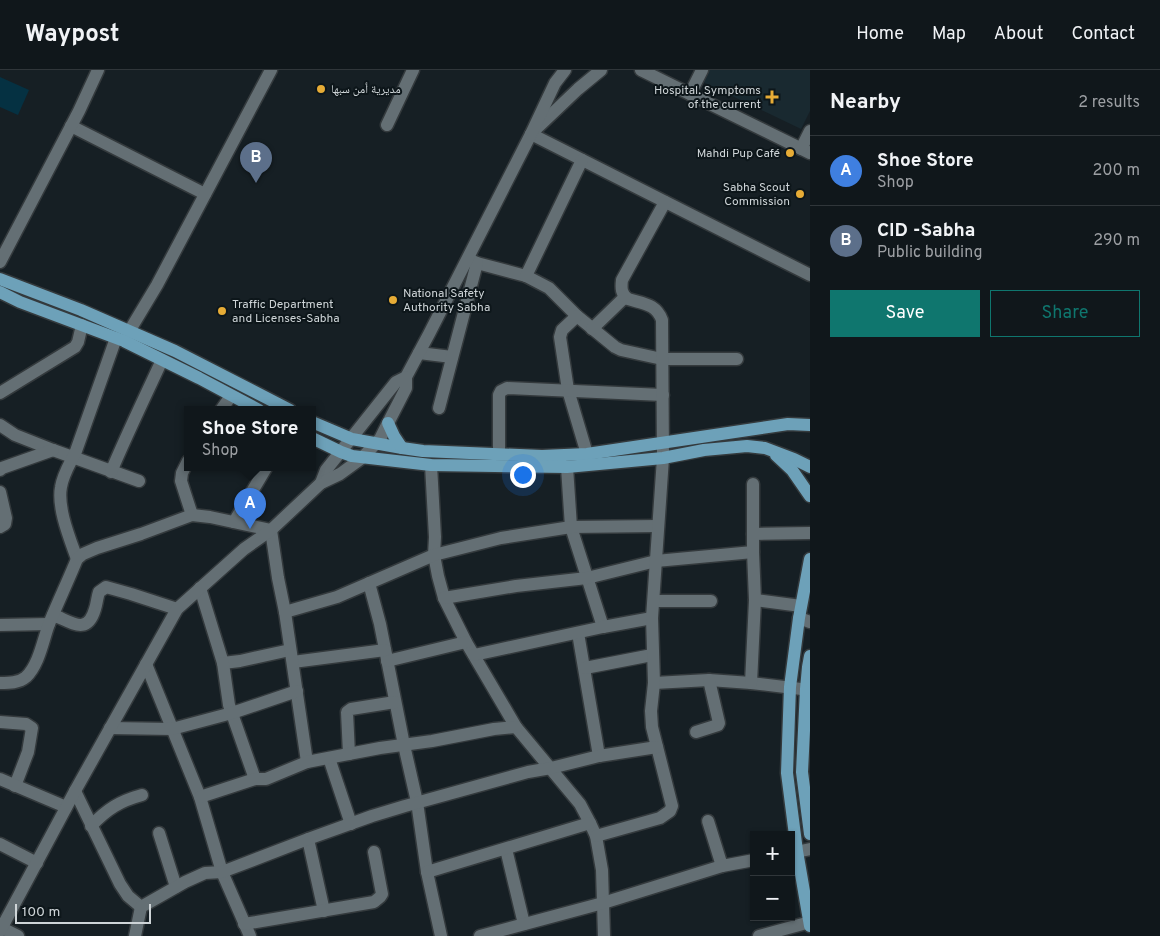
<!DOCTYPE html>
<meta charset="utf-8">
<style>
body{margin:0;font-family:Overpass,"Noto Naskh Arabic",sans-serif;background:#192024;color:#f1f3f6}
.controls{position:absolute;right:15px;bottom:15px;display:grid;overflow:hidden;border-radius:0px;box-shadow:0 1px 4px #0004}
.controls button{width:45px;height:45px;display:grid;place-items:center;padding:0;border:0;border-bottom:1px solid #30363a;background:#10171b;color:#f1f3f6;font:25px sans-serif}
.scale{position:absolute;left:15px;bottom:12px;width:136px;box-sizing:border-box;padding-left:5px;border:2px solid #ced4d7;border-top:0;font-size:14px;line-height:18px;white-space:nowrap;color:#ced4d7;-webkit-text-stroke:4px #0d161a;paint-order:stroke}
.you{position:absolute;left:522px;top:404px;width:18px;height:18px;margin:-12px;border:4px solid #fff;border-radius:50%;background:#1a73e8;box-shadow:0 0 0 8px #1a73e833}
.badge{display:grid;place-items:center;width:32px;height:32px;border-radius:50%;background:#0f766e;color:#fff;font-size:16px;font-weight:700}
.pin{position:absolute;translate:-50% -41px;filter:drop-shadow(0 1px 2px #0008)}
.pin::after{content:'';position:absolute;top:26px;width:18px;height:15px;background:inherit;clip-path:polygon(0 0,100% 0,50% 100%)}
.popup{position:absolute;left:184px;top:336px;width:132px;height:65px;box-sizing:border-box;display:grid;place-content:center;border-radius:0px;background:#10171b;filter:drop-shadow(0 1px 4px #0005);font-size:16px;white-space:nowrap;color:#9c9fa3}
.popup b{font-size:19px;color:#f1f3f6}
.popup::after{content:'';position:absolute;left:50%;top:100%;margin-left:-10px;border:10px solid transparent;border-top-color:#10171b}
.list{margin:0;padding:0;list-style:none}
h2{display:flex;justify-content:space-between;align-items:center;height:65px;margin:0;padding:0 20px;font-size:21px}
h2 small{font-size:16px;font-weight:400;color:#9c9fa3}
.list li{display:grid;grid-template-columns:32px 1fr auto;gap:15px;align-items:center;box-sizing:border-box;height:70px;padding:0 20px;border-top:1px solid #30363a}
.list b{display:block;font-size:19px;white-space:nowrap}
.list p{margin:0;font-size:16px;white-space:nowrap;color:#9c9fa3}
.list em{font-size:16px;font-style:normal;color:#9c9fa3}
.actions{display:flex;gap:10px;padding:15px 20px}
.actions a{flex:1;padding:11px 0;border:1px solid #0f766e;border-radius:0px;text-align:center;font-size:18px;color:#0f766e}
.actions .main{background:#0f766e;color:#fff}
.map{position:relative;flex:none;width:810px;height:866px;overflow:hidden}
header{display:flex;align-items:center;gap:30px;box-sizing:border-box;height:70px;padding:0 25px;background:#10171b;border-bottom:1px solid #30363a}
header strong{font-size:24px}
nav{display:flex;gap:28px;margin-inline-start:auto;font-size:18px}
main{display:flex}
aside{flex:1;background:#10171b}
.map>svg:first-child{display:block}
.built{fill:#192930}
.green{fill:#053142}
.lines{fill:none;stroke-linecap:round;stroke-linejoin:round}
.minor-casing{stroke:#343a3d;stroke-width:15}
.major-casing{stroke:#343a3d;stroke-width:15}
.minor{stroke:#646f74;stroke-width:12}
.major{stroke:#6da1b9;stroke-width:12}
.poi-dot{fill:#e7ac36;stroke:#0d161a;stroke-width:2}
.labels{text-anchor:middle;stroke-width:4;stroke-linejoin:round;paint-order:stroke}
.poi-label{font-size:12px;fill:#ced4d7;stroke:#0d161a;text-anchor:start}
</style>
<header>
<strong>Waypost</strong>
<nav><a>Home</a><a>Map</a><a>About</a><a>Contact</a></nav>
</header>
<main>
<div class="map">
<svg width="810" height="866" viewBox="0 0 810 866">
<rect width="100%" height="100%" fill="#161f24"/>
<polygon class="built" points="709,0 810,0 810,41 801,59 703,12"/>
<polygon class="green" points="0,7 29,20 18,45 0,37"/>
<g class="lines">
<g class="minor-casing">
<g id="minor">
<polyline points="641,0 810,83"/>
<polyline points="690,24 702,0"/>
<polyline points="387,55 413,0"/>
<polyline points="71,56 205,124"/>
<polyline points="536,59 578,19 601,0"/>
<polyline points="531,64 810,205"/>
<polyline points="801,79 810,61"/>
<polyline points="468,189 477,193 526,206 549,218 577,246 615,277 621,280 662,289 737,289"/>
<polyline points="0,192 79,41 98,0"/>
<polyline points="526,206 582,90"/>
<polyline points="577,246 562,260 560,267 568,320 587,384"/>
<polyline points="592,259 625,227"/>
<polyline points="124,270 157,215 271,0"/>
<polyline points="419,283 452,287"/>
<polyline points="0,323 75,277 78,272 82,255"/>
<polyline points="439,338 477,193"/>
<polyline points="221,340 231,326"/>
<polyline points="0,355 15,365 53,380 139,411"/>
<polyline points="499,383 499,325 501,321 507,318 663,325"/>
<polyline points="188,391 182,403 181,411 192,445"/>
<polyline points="431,395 435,467 434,485 438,506 444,528 466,572 516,657 580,734 590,753 596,766 602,800 604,866"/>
<polyline points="567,397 571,457 603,557"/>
<polyline points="0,400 2,398 53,380"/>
<path d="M111,402C127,364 145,327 162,290"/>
<polyline points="321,413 326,400 396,312 406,307 429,264 531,64 555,13 565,0"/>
<polyline points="0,422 6,448 5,454 0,457"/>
<polyline points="234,452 266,398"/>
<polyline points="753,464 810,463"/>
<path d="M77,489C70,469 57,438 61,417C63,404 71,392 76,381L116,268"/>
<polyline points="369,513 380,554 404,675 417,732 427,802 441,866"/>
<polyline points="200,518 223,593 240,591 290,580"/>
<polyline points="444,528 516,516 587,508 656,491 753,482"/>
<polyline points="755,530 801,536"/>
<polyline points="654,531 711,531"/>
<polyline points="285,542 337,527 434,485 501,468 571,457 658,456"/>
<path d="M53,545C72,552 87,566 95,539C97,533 97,528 99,522L106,517L131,524L177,539"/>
<polyline points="799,548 810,552"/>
<polyline points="0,555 49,554"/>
<polyline points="578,563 599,686"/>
<polyline points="474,585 603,557 652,548"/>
<polyline points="387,591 466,572"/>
<polyline points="293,592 385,580"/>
<polyline points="223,593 229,635 255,709"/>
<polyline points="146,594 200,727 222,802 250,866"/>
<polyline points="585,598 652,585"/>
<path d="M0,613C9,613 19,613 26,607C39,595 43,570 49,554C58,532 68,511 77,489L83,484L97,478L141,464L192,445L210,447L271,460L278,508L285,542L307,692"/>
<polyline points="654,613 709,610 751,613 810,620"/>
<polyline points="751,613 755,530 753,482 753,414"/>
<polyline points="0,652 26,654 32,658 28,682 15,716"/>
<polyline points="110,658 172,659 232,643 297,621"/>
<polyline points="696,662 718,655 719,653 709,610"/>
<polyline points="349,684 347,642 351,639 395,632"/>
<polyline points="329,688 351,754"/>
<polyline points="0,709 66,737"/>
<polyline points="75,721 120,814 128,826 141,837"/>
<polyline points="200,727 255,709 266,709 307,692 380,678 432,671 494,659 516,657"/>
<polyline points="708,751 722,796"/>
<path d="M91,756C107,739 120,731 142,725"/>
<polyline points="159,763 176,817"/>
<path d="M596,766L660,748L670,741L672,736L652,657L651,641L654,613L652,548L663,388L662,250C656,234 644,234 628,229C621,224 621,218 622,210L665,132"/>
<polyline points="308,769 324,841"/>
<polyline points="0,774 37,793"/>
<polyline points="506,779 524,854"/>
<polyline points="791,783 810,779"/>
<polyline points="427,802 590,753"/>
<polyline points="244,854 374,832 380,827 382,824 374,782"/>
<polyline points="0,857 18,866"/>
<polyline points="0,861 75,721 177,539 244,479 271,460 321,413 340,404 362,388 380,369 385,359 406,318 406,307"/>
<polyline points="135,866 141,837 185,812 205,803 222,802 308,769 372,746 405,736 528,702 551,698 599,686 657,677"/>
<polyline points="480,866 603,833 722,796 754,790"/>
<polyline points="759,866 810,852"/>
</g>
</g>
<g class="major-casing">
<g id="major">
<polyline points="0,209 81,240 175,281 290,340"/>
<polyline points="0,222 20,232 124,271 199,308 259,340"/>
<polyline points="312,352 352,369 402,378 423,381 542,386 587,384 788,354 810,355"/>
<polyline points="388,353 394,366 402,378"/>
<polyline points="312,368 341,382 352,386 431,395 567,397 663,388 704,380 747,376 765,378 794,389 810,397"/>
<polyline points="776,385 792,400 810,426"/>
<polyline points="810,489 799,548 790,617 787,703 797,781 810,856"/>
<polyline points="810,586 808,597 806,619 802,702 810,764"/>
</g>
</g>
<use href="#minor" class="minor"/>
<use href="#major" class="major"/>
</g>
<g class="poi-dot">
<circle cx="321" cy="19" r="5"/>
<path d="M769.5 19.5h5v5h5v5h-5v5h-5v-5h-5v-5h5z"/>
<circle cx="790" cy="83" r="5"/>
<circle cx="800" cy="124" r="5"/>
<circle cx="393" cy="230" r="5"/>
<circle cx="222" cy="241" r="5"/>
</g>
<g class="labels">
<g class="poi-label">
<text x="331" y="23">مديرية أمن سبها</text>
<text x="761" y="24" text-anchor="end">Hospital. Symptoms<tspan x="761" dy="14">of the current</tspan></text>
<text x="780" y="87" text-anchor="end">Mahdi Pup Café</text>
<text x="790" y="121" text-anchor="end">Sabha Scout<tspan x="790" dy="14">Commission</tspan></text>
<text x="403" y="227">National Safety<tspan x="403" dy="14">Authority Sabha</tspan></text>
<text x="232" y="238">Traffic Department<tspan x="232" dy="14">and Licenses-Sabha</tspan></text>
</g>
</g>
</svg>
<div class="controls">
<button>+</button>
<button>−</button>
</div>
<div class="scale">100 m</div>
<div class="you"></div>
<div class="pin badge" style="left:250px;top:459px;background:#3f7fe0">A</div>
<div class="popup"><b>Shoe Store</b>Shop</div>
<div class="pin badge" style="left:256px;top:113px;background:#5c6f8a">B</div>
</div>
<aside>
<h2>Nearby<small>2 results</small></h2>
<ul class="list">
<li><span class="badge" style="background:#3f7fe0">A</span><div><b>Shoe Store</b><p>Shop</p></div><em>200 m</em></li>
<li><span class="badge" style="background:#5c6f8a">B</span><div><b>CID -Sabha</b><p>Public building</p></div><em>290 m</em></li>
</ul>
<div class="actions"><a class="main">Save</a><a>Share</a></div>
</aside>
</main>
